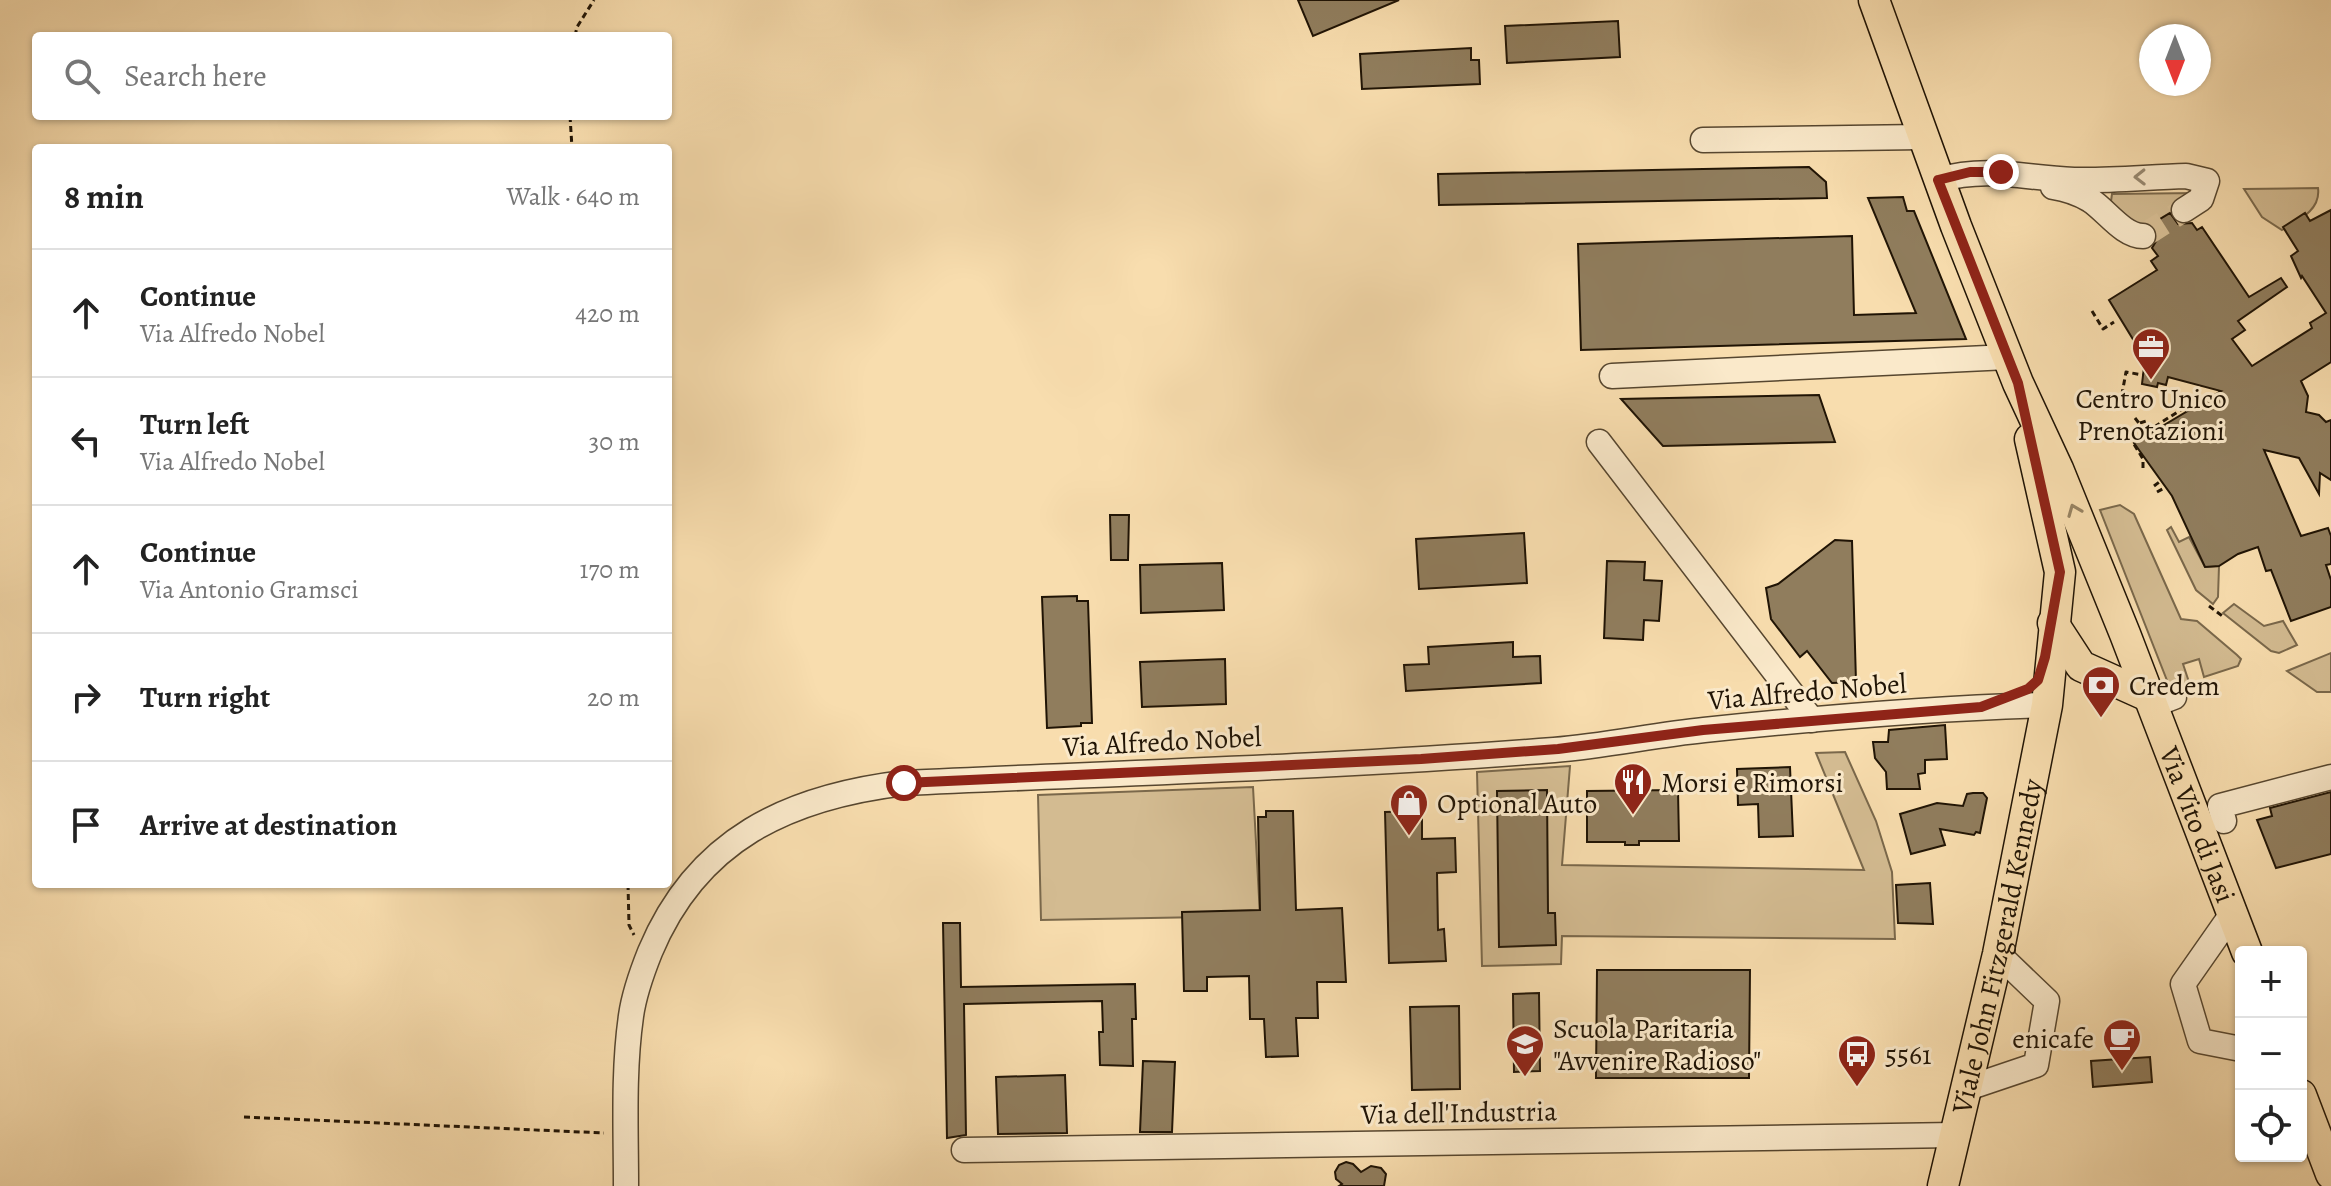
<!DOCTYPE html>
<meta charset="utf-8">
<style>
body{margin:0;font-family:Alegreya,serif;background:#f2f2f2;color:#222}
.controls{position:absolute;right:24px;bottom:24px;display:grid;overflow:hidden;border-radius:8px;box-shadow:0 2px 6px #0004}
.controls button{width:72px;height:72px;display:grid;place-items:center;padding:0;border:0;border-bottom:2px solid #e0e0e0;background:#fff;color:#222;font:40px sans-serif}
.compass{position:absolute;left:2139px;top:24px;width:72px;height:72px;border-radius:50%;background:#fff;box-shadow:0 2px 6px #0004;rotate:180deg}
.stop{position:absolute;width:24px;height:24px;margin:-18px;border:6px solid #8f2418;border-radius:50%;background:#fff}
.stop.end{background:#8f2418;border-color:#fff;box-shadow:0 2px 8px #0008}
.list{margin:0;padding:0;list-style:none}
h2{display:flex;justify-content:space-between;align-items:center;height:104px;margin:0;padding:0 32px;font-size:34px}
h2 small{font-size:26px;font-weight:400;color:#767676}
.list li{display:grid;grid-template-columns:52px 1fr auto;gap:24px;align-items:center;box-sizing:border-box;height:128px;padding:0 32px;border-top:2px solid #e0e0e0}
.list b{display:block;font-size:30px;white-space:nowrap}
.list p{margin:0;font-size:26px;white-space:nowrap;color:#767676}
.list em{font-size:26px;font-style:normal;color:#767676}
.icon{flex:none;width:44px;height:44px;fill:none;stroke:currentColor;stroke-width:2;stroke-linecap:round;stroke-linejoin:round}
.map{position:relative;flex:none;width:2331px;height:1186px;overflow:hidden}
.search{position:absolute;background:#fff;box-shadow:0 2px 6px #0004;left:32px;top:32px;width:640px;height:88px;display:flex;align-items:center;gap:20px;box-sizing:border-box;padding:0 28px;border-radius:8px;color:#767676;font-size:30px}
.panel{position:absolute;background:#fff;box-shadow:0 2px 6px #0004;left:32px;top:144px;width:640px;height:744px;border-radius:8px}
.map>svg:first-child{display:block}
.green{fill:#d3bb91;stroke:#7a684b;stroke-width:2}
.building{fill:#907d5d;stroke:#201405;stroke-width:2}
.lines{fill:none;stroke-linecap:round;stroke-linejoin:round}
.minor-tunnel{stroke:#d8bf95;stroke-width:24;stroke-dasharray:24 12;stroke-linecap:butt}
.minor-casing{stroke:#56462f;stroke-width:27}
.major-casing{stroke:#201405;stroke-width:33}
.path{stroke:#201405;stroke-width:3;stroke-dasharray:6 4;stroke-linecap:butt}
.minor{stroke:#fae9ca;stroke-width:24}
.major{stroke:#f8ddae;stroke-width:30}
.oneway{stroke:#988971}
.oneway2{stroke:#978362}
.route{stroke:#8f2418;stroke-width:10}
.labels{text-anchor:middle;stroke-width:6;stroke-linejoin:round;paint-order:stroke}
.poi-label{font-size:28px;fill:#201405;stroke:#fae9ca;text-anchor:start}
.street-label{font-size:28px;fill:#201405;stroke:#fae9ca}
</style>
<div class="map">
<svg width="2331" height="1186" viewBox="0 0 2331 1186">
<rect width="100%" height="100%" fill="#f8ddae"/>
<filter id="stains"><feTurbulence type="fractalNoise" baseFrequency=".0025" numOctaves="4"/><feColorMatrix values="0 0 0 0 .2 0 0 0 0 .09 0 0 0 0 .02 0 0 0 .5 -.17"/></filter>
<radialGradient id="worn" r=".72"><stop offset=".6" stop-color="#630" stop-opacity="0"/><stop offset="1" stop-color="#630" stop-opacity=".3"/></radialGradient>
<g class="green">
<path d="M2318,188C2321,210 2299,220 2282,230L2262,217L2244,189Z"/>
<polygon points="2195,193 2181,206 2140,231 2125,222 2111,201 2112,194"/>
<polygon points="2120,505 2134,514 2181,619 2197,621 2237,655 2241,659 2238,666 2204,677 2199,659 2183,664 2189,682 2170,688 2100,510"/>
<polygon points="2171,527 2179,542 2189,537 2205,567 2219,566 2218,597 2213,604 2196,590 2167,530"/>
<polygon points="2234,604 2264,626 2283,621 2297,645 2279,653 2271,651 2223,613"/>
<polygon points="2331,653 2331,692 2317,692 2287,671"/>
<polygon points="1845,752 1876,821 1892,872 1895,939 1562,936 1561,964 1482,966 1477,772 1570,766 1562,865 1864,870 1816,753"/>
<polygon points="1253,787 1260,916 1041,920 1038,795"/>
</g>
<g class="building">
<polygon points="1298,0 1399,0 1313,36"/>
<polygon points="1618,21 1620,57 1507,63 1505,26"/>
<polygon points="1471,48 1471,60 1479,60 1480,84 1362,89 1360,54"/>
<polygon points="1809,167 1826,182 1827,198 1439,205 1438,174"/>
<polygon points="1903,197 1907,211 1914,211 1966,339 1581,350 1578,244 1852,236 1854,315 1916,313 1868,198"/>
<polygon points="2331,210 2331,362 2301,381 2308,396 2306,412 2319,415 2326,422 2331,420 2331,480 2320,473 2319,494 2299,458 2264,450 2301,536 2328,528 2331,536 2331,564 2326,565 2331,580 2331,607 2291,621 2271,570 2266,571 2258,547 2238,554 2219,566 2205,567 2172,496 2134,443 2221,391 2168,377 2166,385 2158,383 2157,387 2142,384 2145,359 2109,300 2157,270 2151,261 2158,256 2152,248 2158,238 2152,224 2170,213 2178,224 2192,223 2197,230 2202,227 2249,297 2281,278 2287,287 2238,321 2245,330 2232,339 2252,366 2312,328 2310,323 2326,313 2302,276 2301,278 2291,256 2298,251 2283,227 2305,213 2310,221"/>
<polygon points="1819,395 1835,442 1663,446 1621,399"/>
<polygon points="1110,515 1129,515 1128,560 1111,560"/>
<polygon points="1524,533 1527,583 1419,589 1416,539"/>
<polygon points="1835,540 1852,541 1856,682 1832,683 1807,651 1800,657 1771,619 1766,588 1778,584"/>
<polygon points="1607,561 1645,562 1644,580 1662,581 1659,621 1644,620 1643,640 1604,638"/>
<polygon points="1222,563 1224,610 1141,613 1140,565"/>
<polygon points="1077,596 1077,601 1088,601 1092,723 1081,723 1081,726 1047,728 1042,597"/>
<polygon points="1513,642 1513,657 1540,656 1541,683 1406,691 1404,665 1429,664 1428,647"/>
<polygon points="1225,659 1226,704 1142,707 1140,662"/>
<polygon points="1945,725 1947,759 1925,760 1925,773 1918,774 1920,789 1887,789 1886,772 1875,758 1873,742 1888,742 1889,730"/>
<polygon points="1790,767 1793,836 1759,837 1758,804 1738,805 1737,769"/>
<polygon points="1547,790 1548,913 1555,913 1556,945 1499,947 1497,791"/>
<polygon points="1678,790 1679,841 1639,841 1639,845 1625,845 1625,842 1587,842 1587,791"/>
<polygon points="2331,792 2331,854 2276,868 2257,820 2272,816 2270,808"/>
<polygon points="1973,793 1983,793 1987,798 1980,833 1976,832 1974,835 1940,829 1945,845 1911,854 1900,814 1937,803 1963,806 1967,794"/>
<polygon points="1266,811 1293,811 1296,910 1342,908 1346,982 1317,982 1318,1018 1296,1018 1298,1056 1266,1057 1264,1019 1250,1019 1249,976 1207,977 1207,991 1184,991 1182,912 1260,910 1258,817 1266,817"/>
<polygon points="1422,811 1422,839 1455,838 1456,872 1437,873 1438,930 1444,929 1446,961 1389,963 1385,812"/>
<polygon points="1930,883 1933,924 1898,923 1896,885"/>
<polygon points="943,923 960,923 961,987 1135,984 1136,1019 1132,1019 1133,1066 1100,1065 1099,1032 1103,1032 1102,1001 964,1004 966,1135 947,1138"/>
<polygon points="1597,970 1750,970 1749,1078 1596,1078"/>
<polygon points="1539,993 1540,1071 1514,1072 1513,994"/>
<polygon points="1459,1006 1460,1089 1412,1090 1410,1007"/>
<polygon points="2150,1057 2152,1082 2093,1087 2091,1061"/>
<polygon points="1143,1061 1175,1062 1172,1132 1140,1132"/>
<polygon points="1065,1075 1067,1133 998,1134 996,1077"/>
<polygon points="1346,1162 1353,1164 1361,1172 1371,1166 1381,1168 1386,1174 1384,1186 1339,1186 1342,1184 1336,1179 1335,1172 1339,1165"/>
</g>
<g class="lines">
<polyline class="minor-tunnel" points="2143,236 2184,210"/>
<g class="minor-casing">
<g id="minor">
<polyline points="1703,140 1922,137"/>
<path d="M1938,180C1989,166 2023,178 2074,180C2110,181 2149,177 2186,176L2207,181L2201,199L2184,210"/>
<path d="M2053,187C2066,189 2078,193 2090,200C2106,210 2123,236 2143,236"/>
<polyline points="1612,376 2008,357"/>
<polyline points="1599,442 1812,720"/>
<polyline points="2153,705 2174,697"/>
<polyline points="2224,821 2220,806 2331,777"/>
<polyline points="2232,914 2183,984 2200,1041 2241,1049"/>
<polyline points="1965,1089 2036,1065 2047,1001 1998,954"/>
<polyline points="964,1150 1954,1135"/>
<path d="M626,1186C626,1130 623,1072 631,1016C634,994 642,972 650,952C697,839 788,797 904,783C1120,773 1338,767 1554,750C1605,746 1654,735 1704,730C1818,718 1933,708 2047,705"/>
</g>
</g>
<g class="major-casing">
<g id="major">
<path id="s1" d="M1874,0L1956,226L2018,383L2058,469L2125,634L2247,952"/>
<polyline points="2053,623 2081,666 2150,697"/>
<polyline points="2301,1095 2331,1174"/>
<path id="s2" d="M1943,1186L1998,954L2047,705L2060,572L2030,439"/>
</g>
</g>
<g class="path">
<polyline points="575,36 577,27 594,0"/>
<polyline points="570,116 572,148"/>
<polyline points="2092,311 2103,329 2114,322"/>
<polyline points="2120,405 2126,372 2143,375"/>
<polyline points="2135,418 2148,435"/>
<polyline points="2140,423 2146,421 2151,429 2193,402"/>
<polyline points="2129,436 2143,459 2143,468"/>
<polyline points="2154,486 2162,480"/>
<polyline points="2157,492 2166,487"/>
<polyline points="2209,606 2225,618"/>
<polyline points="628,884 629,925 634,935"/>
<polyline points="244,1117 604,1133"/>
</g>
<use href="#minor" class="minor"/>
<use href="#major" class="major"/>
</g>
<defs><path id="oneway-chevron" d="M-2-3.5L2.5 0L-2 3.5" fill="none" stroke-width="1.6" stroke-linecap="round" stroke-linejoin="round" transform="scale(2)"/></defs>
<use class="oneway" href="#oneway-chevron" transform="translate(2140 177) rotate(179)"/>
<use class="oneway2" href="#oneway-chevron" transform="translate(2074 510) rotate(-112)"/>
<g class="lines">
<polyline class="route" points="904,783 1421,759 1558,749 1703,730 1981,707 2028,689 2038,680 2045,657 2060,572 2018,383 1938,180 1970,172 2001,172"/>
</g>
<defs>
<g id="office-pin" transform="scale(2)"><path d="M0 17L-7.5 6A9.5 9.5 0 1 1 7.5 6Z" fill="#8f2418" stroke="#fae9ca"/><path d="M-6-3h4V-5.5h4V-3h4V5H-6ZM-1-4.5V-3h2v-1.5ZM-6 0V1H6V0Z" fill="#fff"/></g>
<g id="bank-pin" transform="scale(2)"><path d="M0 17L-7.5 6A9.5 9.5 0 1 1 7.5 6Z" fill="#8f2418" stroke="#fae9ca"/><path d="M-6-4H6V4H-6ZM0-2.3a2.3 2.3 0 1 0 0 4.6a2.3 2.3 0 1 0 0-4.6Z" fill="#fff"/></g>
<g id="restaurant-pin" transform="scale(2)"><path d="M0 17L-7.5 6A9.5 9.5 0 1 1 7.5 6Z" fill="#8f2418" stroke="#fae9ca"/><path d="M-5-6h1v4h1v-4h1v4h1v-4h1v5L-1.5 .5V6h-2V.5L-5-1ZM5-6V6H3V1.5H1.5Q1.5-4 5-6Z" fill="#fff"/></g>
<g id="shop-pin" transform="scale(2)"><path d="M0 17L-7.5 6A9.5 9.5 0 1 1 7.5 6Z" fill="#8f2418" stroke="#fae9ca"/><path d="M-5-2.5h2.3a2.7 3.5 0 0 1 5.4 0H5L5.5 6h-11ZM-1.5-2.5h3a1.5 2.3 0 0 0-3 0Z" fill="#fff"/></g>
<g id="cafe-pin" transform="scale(2)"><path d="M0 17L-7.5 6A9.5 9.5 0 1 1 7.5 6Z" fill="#8f2418" stroke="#fae9ca"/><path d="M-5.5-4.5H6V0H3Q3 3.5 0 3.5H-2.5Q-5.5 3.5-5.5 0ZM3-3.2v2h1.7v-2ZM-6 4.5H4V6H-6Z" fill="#fff"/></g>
<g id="school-pin" transform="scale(2)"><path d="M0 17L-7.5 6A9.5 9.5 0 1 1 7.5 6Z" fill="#8f2418" stroke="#fae9ca"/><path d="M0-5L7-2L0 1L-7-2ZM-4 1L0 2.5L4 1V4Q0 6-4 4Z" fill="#fff"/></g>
<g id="bus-pin" transform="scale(2)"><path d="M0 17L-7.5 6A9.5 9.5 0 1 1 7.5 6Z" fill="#8f2418" stroke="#fae9ca"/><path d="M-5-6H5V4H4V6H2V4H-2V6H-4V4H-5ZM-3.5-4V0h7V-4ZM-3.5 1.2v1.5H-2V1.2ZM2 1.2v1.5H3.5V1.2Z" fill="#fff"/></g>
</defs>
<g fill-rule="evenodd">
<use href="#office-pin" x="2151" y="347"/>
<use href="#bank-pin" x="2101" y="685"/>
<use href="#restaurant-pin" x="1633" y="782"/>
<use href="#shop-pin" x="1409" y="803"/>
<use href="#cafe-pin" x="2122" y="1038"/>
<use href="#school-pin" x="1525" y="1044"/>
<use href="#bus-pin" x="1857" y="1054"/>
</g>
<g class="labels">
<g class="poi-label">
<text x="2151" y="408" text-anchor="middle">Centro Unico<tspan x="2151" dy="32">Prenotazioni</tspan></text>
<text x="2129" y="695">Credem</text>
<text x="1661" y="792">Morsi e Rimorsi</text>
<text x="1437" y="813">Optional Auto</text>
<text x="1553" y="1038">Scuola Paritaria<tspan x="1553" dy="32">"Avvenire Radioso"</tspan></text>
<text x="2094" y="1048" text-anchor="end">enicafe</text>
<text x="1885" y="1064">5561</text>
</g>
<g class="street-label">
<text transform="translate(1807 691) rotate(-5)" y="10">Via Alfredo Nobel</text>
<text transform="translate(1162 741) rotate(-3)" y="10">Via Alfredo Nobel</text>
<text dy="10" stroke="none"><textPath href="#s1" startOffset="886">Via Vito di Jasi</textPath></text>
<text dy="10" stroke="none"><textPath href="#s2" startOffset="246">Viale John Fitzgerald Kennedy</textPath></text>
<text transform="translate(1459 1112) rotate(-1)" y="10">Via dell'Industria</text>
</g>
</g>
<rect width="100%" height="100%" filter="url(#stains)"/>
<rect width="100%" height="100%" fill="url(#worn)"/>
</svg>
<div class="controls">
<button>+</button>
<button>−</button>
<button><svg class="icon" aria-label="locate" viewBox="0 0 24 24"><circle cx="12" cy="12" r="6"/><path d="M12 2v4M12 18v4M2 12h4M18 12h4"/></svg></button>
</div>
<svg class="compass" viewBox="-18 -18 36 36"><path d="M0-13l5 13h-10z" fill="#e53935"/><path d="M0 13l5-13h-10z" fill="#767676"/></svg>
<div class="stop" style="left:904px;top:783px"></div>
<div class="stop end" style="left:2001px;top:172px"></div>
<div class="search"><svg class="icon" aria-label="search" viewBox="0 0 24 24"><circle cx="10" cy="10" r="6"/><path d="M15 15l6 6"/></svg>Search here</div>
<section class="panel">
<h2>8 min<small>Walk · 640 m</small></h2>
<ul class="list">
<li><svg class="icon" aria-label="ahead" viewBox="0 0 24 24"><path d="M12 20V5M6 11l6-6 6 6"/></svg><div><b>Continue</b><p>Via Alfredo Nobel</p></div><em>420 m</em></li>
<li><svg class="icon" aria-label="left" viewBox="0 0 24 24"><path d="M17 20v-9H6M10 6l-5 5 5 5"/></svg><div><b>Turn left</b><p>Via Alfredo Nobel</p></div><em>30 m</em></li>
<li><svg class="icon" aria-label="ahead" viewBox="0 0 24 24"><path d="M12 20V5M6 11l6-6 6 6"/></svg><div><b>Continue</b><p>Via Antonio Gramsci</p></div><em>170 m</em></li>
<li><svg class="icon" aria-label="right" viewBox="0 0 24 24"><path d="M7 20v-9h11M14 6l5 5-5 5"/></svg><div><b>Turn right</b></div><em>20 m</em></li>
<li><svg class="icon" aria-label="arrive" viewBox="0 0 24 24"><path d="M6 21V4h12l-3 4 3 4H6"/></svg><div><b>Arrive at destination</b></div></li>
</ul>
</section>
</div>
